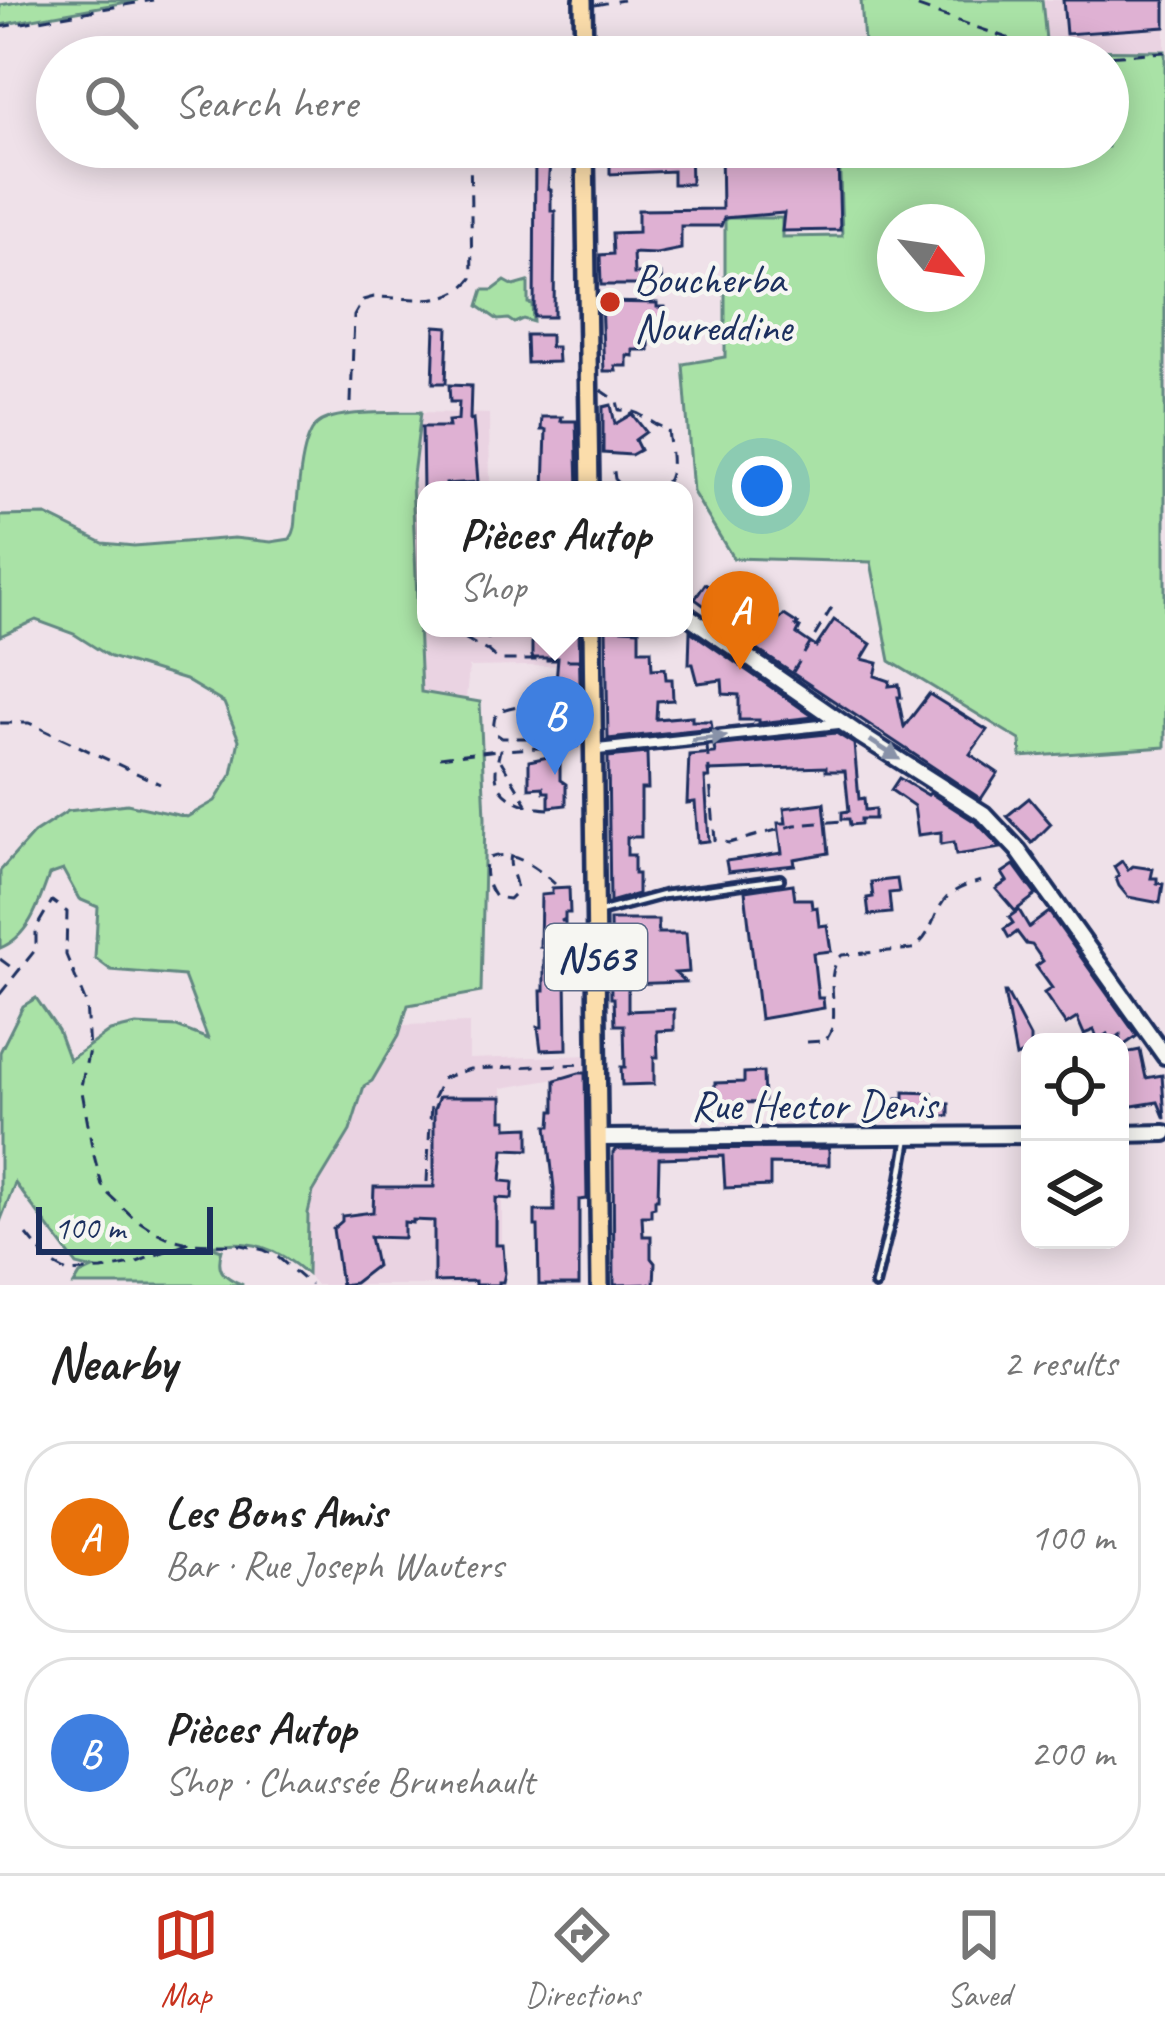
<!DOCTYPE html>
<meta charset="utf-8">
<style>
body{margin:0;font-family:Caveat,sans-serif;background:#f2f2f2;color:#222}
.controls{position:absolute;right:36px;bottom:36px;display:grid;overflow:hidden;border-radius:24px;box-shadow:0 6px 30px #0003}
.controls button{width:108px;height:108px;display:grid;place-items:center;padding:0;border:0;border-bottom:3px solid #e0e0e0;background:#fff;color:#222;font:60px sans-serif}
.compass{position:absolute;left:877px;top:204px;width:108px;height:108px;border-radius:50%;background:#fff;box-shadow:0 6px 30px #0003;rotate:119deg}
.scale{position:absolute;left:36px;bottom:30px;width:177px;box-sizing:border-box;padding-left:12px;border:6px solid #1b2f5e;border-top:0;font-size:33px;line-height:42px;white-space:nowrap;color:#1b2f5e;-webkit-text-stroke:9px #f6f6f2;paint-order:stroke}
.you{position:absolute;left:762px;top:486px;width:42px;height:42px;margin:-30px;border:9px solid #fff;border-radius:50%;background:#1a73e8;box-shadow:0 0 0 18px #1a73e833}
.badge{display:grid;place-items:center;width:78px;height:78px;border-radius:50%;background:#c8321e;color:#fff;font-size:39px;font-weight:700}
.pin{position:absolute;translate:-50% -99px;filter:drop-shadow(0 3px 6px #0008)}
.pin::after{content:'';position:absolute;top:63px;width:42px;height:36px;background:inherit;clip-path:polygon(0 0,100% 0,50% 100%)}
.popup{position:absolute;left:417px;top:481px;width:276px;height:156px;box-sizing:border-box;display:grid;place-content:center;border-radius:24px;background:#fff;filter:drop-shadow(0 3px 9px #0005);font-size:39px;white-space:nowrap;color:#767676}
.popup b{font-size:45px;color:#222}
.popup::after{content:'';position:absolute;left:50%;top:100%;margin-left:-24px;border:24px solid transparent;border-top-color:#fff}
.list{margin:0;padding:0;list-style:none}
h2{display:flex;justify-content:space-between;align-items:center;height:156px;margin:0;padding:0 48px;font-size:51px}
h2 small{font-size:39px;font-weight:400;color:#767676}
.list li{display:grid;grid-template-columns:78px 1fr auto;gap:36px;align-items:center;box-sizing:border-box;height:192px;margin:0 24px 24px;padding:0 24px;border:3px solid #e0e0e0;border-radius:48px}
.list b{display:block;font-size:45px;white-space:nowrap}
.list p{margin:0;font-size:39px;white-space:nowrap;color:#767676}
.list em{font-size:39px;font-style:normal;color:#767676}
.icon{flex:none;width:66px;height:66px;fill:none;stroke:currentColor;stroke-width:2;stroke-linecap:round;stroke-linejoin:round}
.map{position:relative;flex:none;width:1165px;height:1285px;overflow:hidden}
.search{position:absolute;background:#fff;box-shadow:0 6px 30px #0003;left:36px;right:36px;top:36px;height:132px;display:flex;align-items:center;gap:30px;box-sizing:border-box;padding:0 42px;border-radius:66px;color:#767676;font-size:45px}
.sheet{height:588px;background:#fff}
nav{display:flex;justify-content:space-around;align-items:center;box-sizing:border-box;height:168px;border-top:3px solid #e0e0e0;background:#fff;font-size:33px;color:#767676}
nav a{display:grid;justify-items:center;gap:6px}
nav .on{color:#c8321e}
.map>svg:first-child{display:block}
.built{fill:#ead3e2}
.green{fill:#a9e2a6;stroke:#628882;stroke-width:3;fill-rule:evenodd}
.building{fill:#dfb1d3;stroke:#1b2f5e;stroke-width:3}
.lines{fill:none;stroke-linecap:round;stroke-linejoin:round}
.lane-casing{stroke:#1b2f5e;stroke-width:14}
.street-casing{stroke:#1b2f5e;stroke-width:18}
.secondary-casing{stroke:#1b2f5e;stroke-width:22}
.primary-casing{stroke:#1b2f5e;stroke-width:24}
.path{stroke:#1b2f5e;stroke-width:3;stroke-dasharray:12 9;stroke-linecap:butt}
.lane{stroke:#f6f6f2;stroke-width:4.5}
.street{stroke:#f6f6f2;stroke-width:9}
.secondary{stroke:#f6f6f2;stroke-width:14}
.primary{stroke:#fbddab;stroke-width:15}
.oneway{fill:#8892a8}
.poi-dot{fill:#c8321e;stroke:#f6f6f2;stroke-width:4.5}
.labels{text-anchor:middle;stroke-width:9;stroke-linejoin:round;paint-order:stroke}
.shield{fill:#f6f6f2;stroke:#5d6b8a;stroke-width:3}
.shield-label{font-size:39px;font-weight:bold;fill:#1b2f5e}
.poi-label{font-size:42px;fill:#1b2f5e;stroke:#f6f6f2;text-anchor:start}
.street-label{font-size:42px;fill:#1b2f5e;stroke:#f6f6f2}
</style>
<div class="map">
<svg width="1165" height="1285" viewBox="0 0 1165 1285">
<rect width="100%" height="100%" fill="#efe1e9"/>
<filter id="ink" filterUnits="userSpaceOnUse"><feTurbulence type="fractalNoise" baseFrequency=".00833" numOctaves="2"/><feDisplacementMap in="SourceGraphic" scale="24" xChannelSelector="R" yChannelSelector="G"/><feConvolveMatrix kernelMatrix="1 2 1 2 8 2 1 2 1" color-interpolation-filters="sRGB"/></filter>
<g filter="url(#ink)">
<g class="built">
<polygon points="1042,0 1165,0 1165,51 1047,50"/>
<polygon points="421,412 489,414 490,490 426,490 426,628 586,628 586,665 469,667 466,699 421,693 412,483"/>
<polygon points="469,1023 469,1059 591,1055 592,1073 502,1088 502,1285 316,1285 307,1274 308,1213 313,1192 350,1131 364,1086 399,1035 402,1025"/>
</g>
<g class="green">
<polygon points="31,0 138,0 0,25 0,5"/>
<path d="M861,0H1042L1047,50L1165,51V747L1021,757L1020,740L890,661L871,562L733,558L693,492L683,364L725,357V218H782V237L842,236L839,147H1108V57H865ZM895,222H967V294H895Z"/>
<polygon points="505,281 514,286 528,282 528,303 532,304 533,322 523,319 514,323 508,319 498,320 478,306 483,290 493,290"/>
<path d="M421,412L412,483L421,692L480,702L485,818L481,992L408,1005L399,1035L372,1081L364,1086L350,1131L313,1192L308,1213L307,1274C276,1247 250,1238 210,1246L222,1250C215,1271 224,1277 243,1285H74L80,1275L93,1269L77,1265L15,1183L0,1222V1052L23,1006L36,998L58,1030L69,1060L110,1031L136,1025L177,1027L208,1039L184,976L111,970L95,958L98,907L79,899L63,870L49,875C39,903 29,937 0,948V871L34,833L68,811L127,804L187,817L215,801L232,774L239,740L224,703L185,680L110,657L74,634L36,620L0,636V516L46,515L103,543L134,546L234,538L271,542L290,539C298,528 295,517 297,503C299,484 302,434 319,423C337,410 398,413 421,412Z"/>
</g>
<g class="building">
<polygon points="1063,0 1165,0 1165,27 1066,34"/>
<polygon points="535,147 551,147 548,189 551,190 551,211 555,211 554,317 534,317"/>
<polygon points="659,147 690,147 691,184 673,184 673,171 610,174 610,151 633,149 633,160 659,160"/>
<polygon points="721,147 771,149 771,161 838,160 840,230 782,231 784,213 724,218 721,226 681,226 681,249 656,254 633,253 634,274 661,274 662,285 601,285 600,255 613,254 612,233 638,232 638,210 722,209"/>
<polygon points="601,302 657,303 657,307 665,307 666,338 649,338 649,350 633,350 633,356 627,355 627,366 615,366 616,371 604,371"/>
<polygon points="435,326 448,327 446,383 433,383"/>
<polygon points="526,335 550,335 550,347 557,347 558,362 527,363"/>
<polygon points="449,385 471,386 470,420 473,419 478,482 446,484 446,490 423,490 422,427 449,427 448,421 458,420 459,402 450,402"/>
<polygon points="611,405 615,424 632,414 646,432 635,440 640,450 631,455 603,453 603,407"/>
<polygon points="542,417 562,417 561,421 576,421 578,490 544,490 546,430 541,430"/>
<polygon points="705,584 738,606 744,597 758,607 756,610 775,624 784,615 798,624 796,626 800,628 797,634 816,647 834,620 871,644 862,659 878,663 875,676 890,681 889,686 899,685 901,697 898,697 904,727 929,694 987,730 970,754 998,773 981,799 747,643 750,639 695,599"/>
<polygon points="532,628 579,628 581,735 568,735 571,692 555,692 558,658 532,658"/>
<polygon points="606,628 639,630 639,650 651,650 652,669 665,668 666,679 672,679 673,700 657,701 656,719 692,716 692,721 711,721 712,728 608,739"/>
<polygon points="690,631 814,717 759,723 759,720 739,720 739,695 723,694 722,680 698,683 693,664 689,664"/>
<polygon points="836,733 854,744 859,799 864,798 865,810 875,809 875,819 861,819 861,824 850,825 849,819 842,819 842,812 849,811 845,771 826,771 826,767 708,771 709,778 705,778 709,841 698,842 695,802 687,803 689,755 715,753 714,746"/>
<polygon points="647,753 648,789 641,789 641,837 627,837 627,855 634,855 634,874 638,874 638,894 610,902 608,757"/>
<polygon points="548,757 560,757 560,780 566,784 566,805 549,807 549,792 544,792 543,787 529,788 529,761"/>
<polygon points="899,778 928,795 930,793 977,823 1001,848 956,855 954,842 941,844 941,832 918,835 914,806 891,790"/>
<polygon points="1029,798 1051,824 1032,843 1007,816"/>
<polygon points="824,803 829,853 794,859 795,865 728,872 726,861 782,853 778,823 786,823 784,808"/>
<polygon points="1122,861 1128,870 1133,866 1153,869 1151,878 1157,878 1157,883 1163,884 1160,903 1128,897 1119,886 1116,878 1119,876 1114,867"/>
<polygon points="1014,865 1036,895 1015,911 996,889 1007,881 1002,873"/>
<polygon points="897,879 899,892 889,893 891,913 869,915 867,898 873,897 871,882"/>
<polygon points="793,884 795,899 811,899 812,908 817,907 819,926 827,925 831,951 813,953 818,998 823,998 824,1008 760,1019 745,891"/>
<polygon points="569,887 570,913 565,913 565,919 561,921 565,921 565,938 570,938 570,947 561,948 561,972 566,973 567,1049 541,1050 538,1027 542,1027 541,991 544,991 544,948 540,947 541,895 552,894 552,888"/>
<polygon points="1019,910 1029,927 1049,912 1137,1036 1120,1048 1120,1035 1111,1041 1107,1034 1098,1040 1094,1030 1084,1034 1077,1018 1066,1025 1044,993 1052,988 1036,966 1043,961 1032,945 1026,944 1017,932 1009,938 1004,929 1013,923 1009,917"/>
<polygon points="610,920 658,920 658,933 686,933 689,972 675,973 685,982 628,984 628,1011 674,1009 674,1030 657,1031 658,1057 654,1057 654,1084 622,1085 621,1067 625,1067 624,1025 615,1025 614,998 611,998"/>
<polygon points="1004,992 1006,992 1030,1037 1030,1050 1016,1057"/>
<polygon points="1140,1050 1146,1078 1162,1075 1165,1119 1158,1102 1126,1107 1122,1090 1128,1089 1125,1070 1120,1071 1120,1054"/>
<polygon points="763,1072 764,1103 715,1102 715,1083 744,1082 744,1073"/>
<polygon points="579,1073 585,1073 587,1199 579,1200 579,1285 539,1285 538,1226 535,1226 535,1211 554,1211 554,1188 547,1126 551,1126 552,1111 555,1111 555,1080"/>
<polygon points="904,1092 932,1093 932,1103 949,1104 949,1116 896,1114 897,1098 904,1098"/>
<polygon points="439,1097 502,1097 502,1120 507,1120 507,1128 529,1127 529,1150 504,1149 501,1181 513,1182 512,1199 496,1198 496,1245 503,1245 505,1273 503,1282 499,1282 499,1285 475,1285 475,1281 434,1282 434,1221 413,1220 413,1223 404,1222 404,1238 370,1237 376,1266 354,1283 341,1285 333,1229 342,1221 342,1216 373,1212 374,1187 434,1187 434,1109"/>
<polygon points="829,1148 829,1165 770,1164 770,1186 725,1188 723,1156 659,1158 658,1199 655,1199 655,1207 651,1208 651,1216 642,1216 643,1236 651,1236 651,1258 655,1263 654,1284 614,1285 613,1152 616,1149"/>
</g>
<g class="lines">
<g class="lane-casing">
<g id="lane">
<polyline points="600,912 663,895 780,879"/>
<polyline points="875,1285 900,1184 908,1137"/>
</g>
</g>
<g class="street-casing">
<polyline id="street" points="593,750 843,723"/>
</g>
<g class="secondary-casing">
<g id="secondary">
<polyline points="684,613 860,735 984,814 1018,850 1165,1056"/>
<polyline points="1120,1134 1165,1133"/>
<polyline points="598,1138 1030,1135"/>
</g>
</g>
<g class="primary-casing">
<g id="primary">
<polyline points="583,0 584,57"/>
<polyline points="585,147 590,490"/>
<polyline points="592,628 600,1285"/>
</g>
</g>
<g class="path">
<polyline points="898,0 1013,40 1081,57"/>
<polyline points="595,5 623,0"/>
<polyline points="0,27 153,0"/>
<polyline points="523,57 570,55"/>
<polyline points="1091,57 1165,52"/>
<path d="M646,147C662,168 692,159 715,159"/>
<path d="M601,390L617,401L619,410C647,411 646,424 668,429C669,446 677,472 664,485L625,489L615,479L613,465"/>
<path d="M351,403L354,316L363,300L374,297C407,297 450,308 472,278L470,147"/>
<polyline points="447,628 487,651"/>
<polyline points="488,628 488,651 498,660 578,660"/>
<polyline points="793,672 834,604"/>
<path d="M557,702C545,704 504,704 497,714C492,720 494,726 495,733L502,738H579"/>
<polyline points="0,723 29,723 160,784"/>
<polyline points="707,746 715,840 729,843 795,825 842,821"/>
<polyline points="440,757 498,750"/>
<polyline points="501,761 527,804"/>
<path d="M549,809C532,809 503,800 497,781C494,771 498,760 500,750L579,746"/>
<path d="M511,855C507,869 518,878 516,892L509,899L495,897C487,886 483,873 487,859C511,847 537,868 555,884"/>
<polyline points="0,959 15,970"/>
<polyline points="0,994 36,949 36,928 52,901 67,912 66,955 86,1003 89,1050 81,1086 93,1152 103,1189 134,1218 154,1231 171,1239 189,1243"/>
<path d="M807,1042L825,1041C846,1016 819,977 842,955L912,949C935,936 932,907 952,893C960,887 971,884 981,881"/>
<polyline points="427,1182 431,1103 443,1078 470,1069 583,1064"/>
<polyline points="27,1235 49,1262 67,1272 102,1270 132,1264 187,1243 241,1245 264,1250 279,1258 310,1285"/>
</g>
<use href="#lane" class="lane"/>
<use href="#street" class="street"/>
<use href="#secondary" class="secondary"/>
<use href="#primary" class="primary"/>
</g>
<defs><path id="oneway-solid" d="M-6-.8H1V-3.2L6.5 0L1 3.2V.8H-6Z" transform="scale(3)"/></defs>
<g class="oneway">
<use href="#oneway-solid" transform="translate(709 738) rotate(-6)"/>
<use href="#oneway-solid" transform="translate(885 750) rotate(33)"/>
</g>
</g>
<circle class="poi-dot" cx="610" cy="302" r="12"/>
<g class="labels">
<rect class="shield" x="545" y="924" width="102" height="66" rx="9"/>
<g class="shield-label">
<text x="596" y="971">N563</text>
</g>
<g class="poi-label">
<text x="634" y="293">Boucherba<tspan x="634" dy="48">Noureddine</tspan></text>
</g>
<g class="street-label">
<text x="814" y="1119">Rue Hector Denis</text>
</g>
</g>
</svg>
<div class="controls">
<button><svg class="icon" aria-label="locate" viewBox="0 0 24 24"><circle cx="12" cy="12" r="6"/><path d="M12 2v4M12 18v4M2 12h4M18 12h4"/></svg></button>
<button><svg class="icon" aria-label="layers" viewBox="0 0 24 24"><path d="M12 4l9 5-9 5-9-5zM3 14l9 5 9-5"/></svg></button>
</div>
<svg class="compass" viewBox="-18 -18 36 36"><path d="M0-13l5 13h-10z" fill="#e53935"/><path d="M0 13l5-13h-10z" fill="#767676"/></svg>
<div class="scale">100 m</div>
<div class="you"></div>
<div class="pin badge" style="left:740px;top:670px;background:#e8710a">A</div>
<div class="pin badge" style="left:555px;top:775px;background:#3f7fe0">B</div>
<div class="popup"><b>Pièces Autop</b>Shop</div>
<div class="search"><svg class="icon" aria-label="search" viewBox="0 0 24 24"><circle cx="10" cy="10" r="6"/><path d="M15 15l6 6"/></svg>Search here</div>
</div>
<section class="sheet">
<h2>Nearby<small>2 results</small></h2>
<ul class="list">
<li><span class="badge" style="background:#e8710a">A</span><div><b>Les Bons Amis</b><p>Bar · Rue Joseph Wauters</p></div><em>100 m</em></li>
<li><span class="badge" style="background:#3f7fe0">B</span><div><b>Pièces Autop</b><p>Shop · Chaussée Brunehault</p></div><em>200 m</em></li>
</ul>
</section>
<nav>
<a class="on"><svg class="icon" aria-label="map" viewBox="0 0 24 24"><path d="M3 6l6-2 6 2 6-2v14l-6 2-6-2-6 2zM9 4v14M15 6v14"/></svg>Map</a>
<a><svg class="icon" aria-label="directions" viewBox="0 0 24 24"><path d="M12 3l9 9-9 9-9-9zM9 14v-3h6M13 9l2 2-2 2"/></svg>Directions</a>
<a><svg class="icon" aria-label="saved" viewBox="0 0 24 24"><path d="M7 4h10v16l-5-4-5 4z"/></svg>Saved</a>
</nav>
